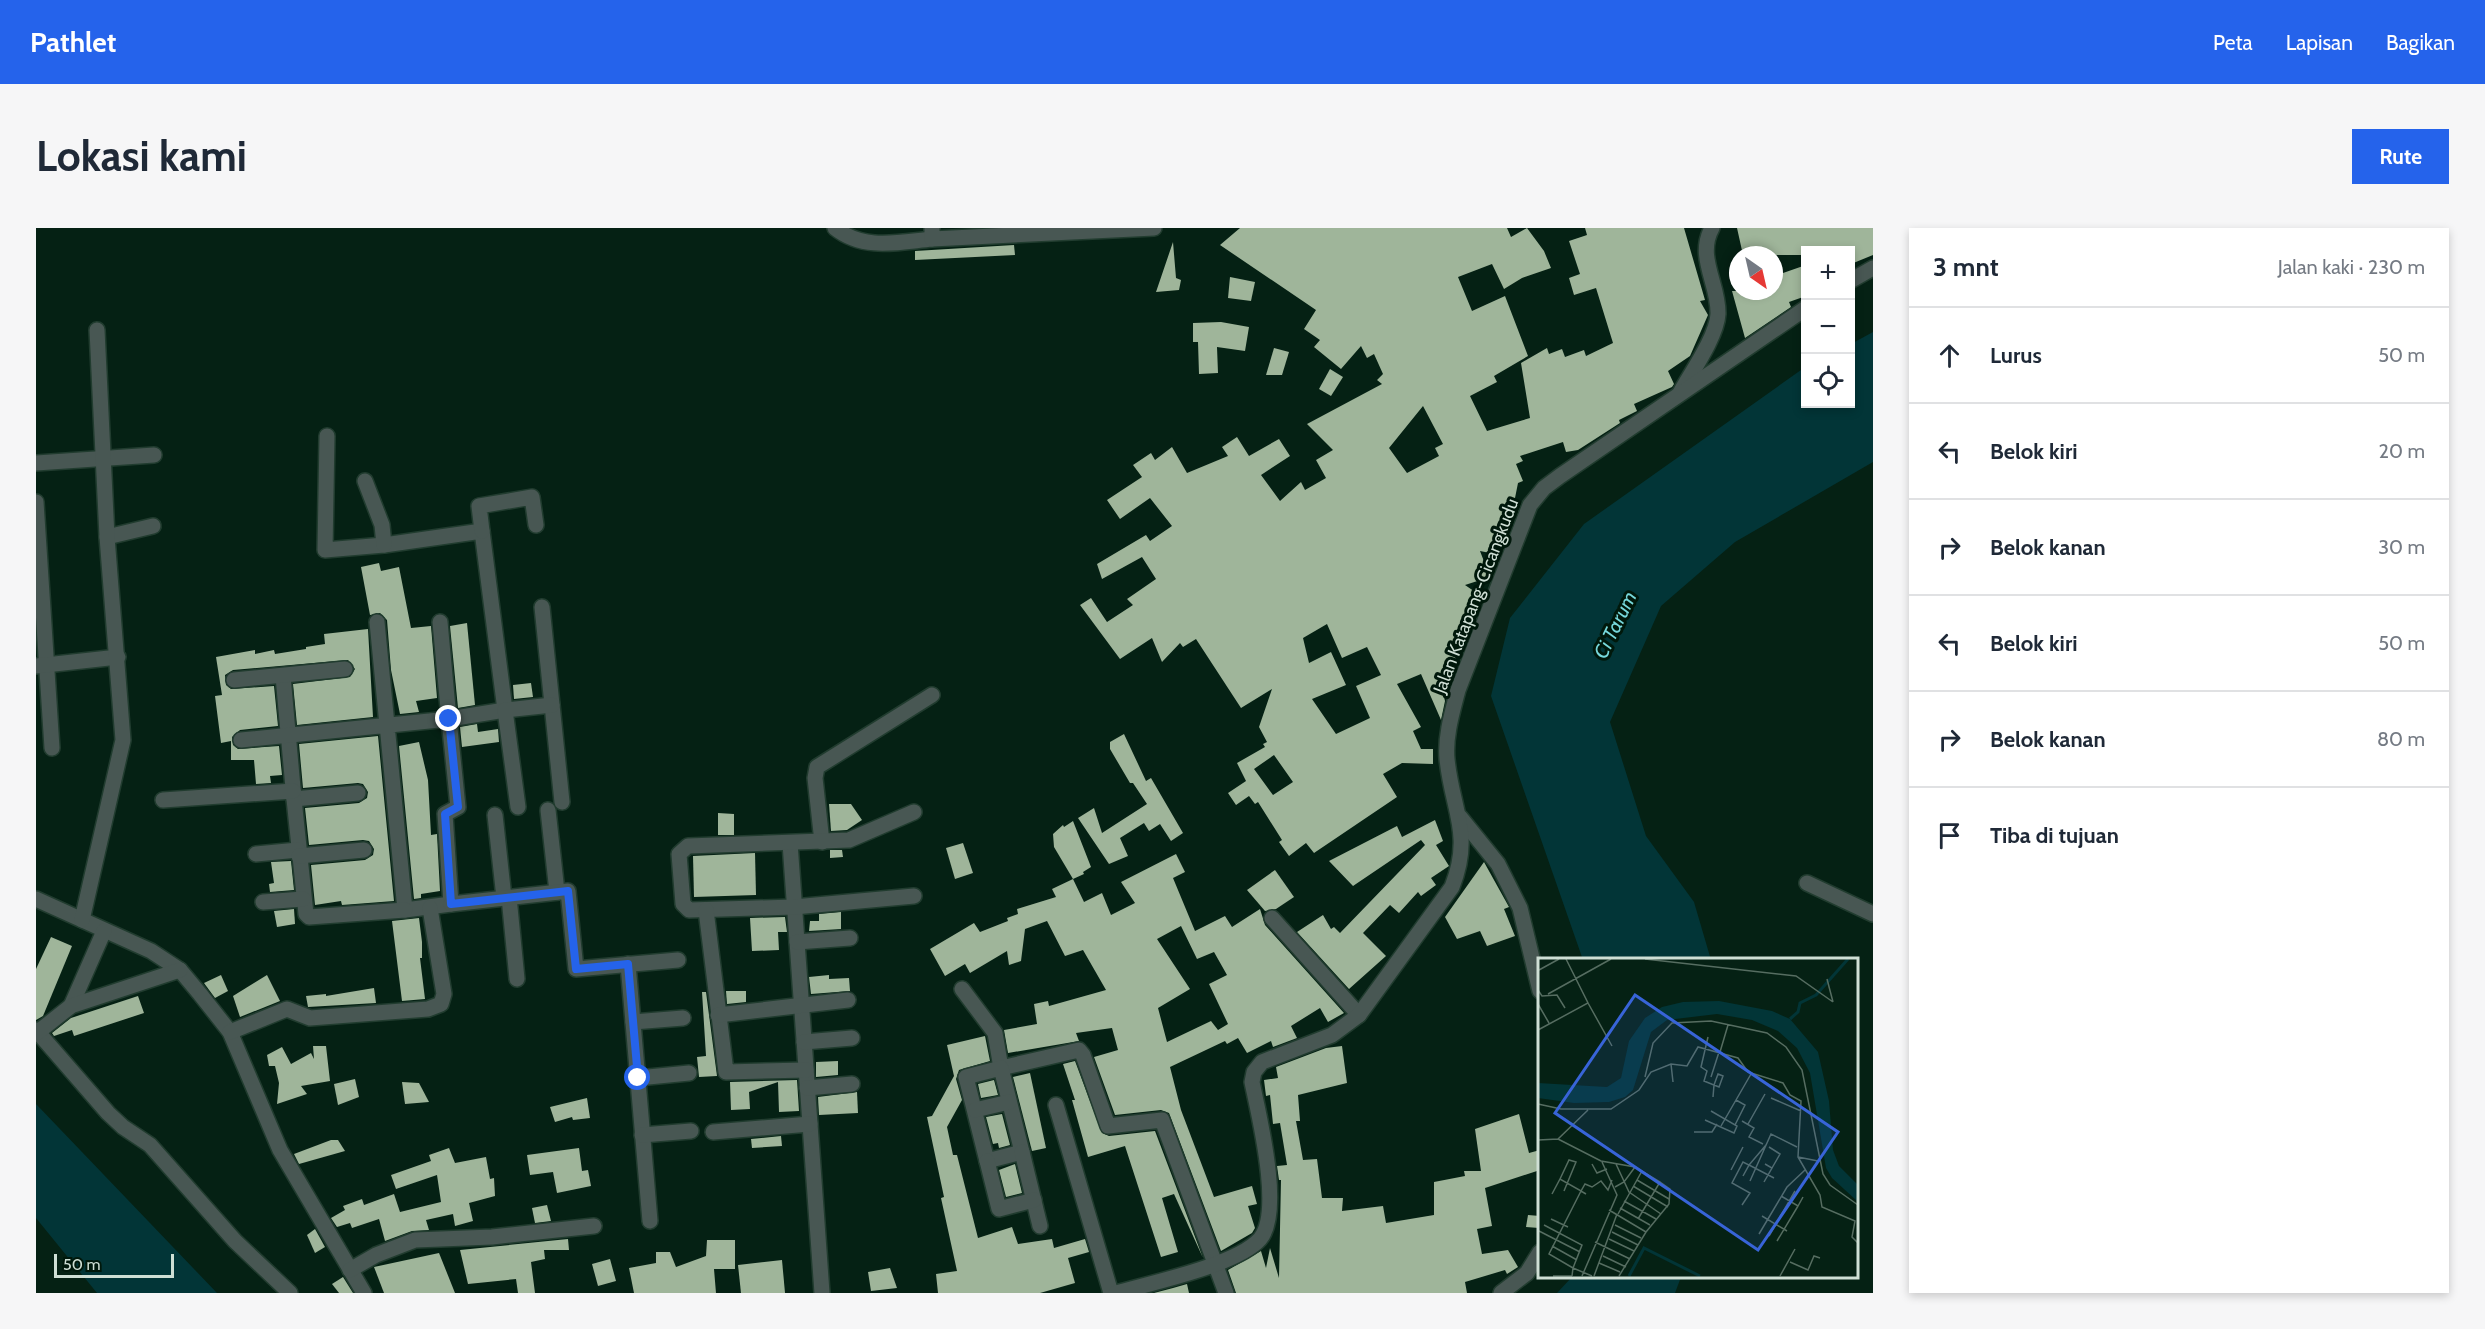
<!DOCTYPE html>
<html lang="id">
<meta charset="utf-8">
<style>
body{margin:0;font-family:Cabin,sans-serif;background:#f6f6f7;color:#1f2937}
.controls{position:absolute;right:18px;top:18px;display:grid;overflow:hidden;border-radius:0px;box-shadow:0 3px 9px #0003}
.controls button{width:54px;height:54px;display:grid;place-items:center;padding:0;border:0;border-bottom:2px solid #e0e1e3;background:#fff;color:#1f2937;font:30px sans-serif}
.compass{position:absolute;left:1693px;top:18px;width:54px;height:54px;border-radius:50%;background:#fff;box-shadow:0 3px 9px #0003;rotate:146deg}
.scale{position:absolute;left:18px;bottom:15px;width:120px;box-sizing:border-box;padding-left:6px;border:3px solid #cfdfd5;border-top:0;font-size:16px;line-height:21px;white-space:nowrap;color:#cfdfd5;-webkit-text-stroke:4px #00180b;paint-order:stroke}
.stop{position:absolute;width:18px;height:18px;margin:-14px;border:4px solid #2563eb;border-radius:50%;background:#fff}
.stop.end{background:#2563eb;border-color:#fff;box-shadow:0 2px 6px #0008}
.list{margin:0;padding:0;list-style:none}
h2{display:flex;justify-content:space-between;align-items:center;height:78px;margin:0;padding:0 24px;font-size:26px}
h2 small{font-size:20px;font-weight:400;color:#747a83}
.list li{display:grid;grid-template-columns:39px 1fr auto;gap:18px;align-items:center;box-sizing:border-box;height:96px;padding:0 24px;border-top:2px solid #e0e1e3}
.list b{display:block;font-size:22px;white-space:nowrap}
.list em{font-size:20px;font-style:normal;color:#747a83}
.icon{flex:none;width:33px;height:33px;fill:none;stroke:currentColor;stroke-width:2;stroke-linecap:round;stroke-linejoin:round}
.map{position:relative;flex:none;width:1837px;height:1065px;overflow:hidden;border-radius:0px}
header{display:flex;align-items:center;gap:36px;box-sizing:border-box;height:84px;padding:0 30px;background:#2563eb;color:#fff}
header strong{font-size:28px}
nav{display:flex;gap:33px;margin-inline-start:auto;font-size:21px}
.intro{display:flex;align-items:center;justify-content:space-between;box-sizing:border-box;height:144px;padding:0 36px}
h1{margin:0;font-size:42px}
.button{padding:15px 27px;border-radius:0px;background:#2563eb;color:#fff;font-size:21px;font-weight:700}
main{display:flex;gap:36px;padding:0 36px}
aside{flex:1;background:#fff;border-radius:0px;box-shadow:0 3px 9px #0003}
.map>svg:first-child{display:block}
.water{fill:#023537}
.building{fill:#9fb59a;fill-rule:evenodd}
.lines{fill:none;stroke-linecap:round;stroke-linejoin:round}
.minor-casing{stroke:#213c2f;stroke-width:18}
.minor{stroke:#485753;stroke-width:15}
.route{stroke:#2563eb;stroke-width:8}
.labels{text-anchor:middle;stroke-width:6;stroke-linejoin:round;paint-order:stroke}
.street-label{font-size:18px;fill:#cfdfd5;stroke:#00180b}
.water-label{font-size:20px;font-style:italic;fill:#76d8db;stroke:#00180b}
.inset-river{fill:none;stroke:#023537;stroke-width:3}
.inset-road{fill:none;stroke:#566d61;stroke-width:1.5}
.view{fill:#3864d8;fill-opacity:0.15;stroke:#3864d8;stroke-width:3}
.inset-edge{fill:none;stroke:#cfdfd5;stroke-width:3}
</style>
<header>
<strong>Pathlet</strong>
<nav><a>Peta</a><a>Lapisan</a><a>Bagikan</a></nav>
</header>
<div class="intro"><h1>Lokasi kami</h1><a class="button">Rute</a></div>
<main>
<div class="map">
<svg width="1837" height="1065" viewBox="0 0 1837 1065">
<rect width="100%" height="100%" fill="#052114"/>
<g class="water">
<polygon points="1837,104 1837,234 1699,314 1625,378 1574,494 1610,608 1658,674 1675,732 1547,732 1455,468 1474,390 1548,296 1765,142 1769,140 1770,176 1814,176 1815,116"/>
<polygon points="0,876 181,1065 61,1065 0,990"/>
<polygon points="1536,1049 1536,1048 1645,1049 1639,1065 1521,1065"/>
</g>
<g class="building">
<path d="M1204,0H1471L1475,9L1491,0L1508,23L1515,40L1486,50L1468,61L1456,36L1422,49L1436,83L1469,68L1492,128L1458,148L1461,154L1434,168L1451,203L1494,190L1485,135L1511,120L1513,126L1526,121L1529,129L1548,122L1550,128L1577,115L1560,60L1538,67L1533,50L1544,46L1533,13L1551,7L1549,0H1648L1669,72L1664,73L1672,87L1654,128L1632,143L1638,156L1636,159L1598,176L1601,183L1583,192L1584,195L1542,222L1530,224L1527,214L1484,228L1487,233L1480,236L1487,253L1482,255L1477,280H1482L1470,311L1466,310L1464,327L1444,323L1454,349L1429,357L1448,370L1433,398L1436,400L1433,406L1417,421L1421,436L1411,439L1416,451L1412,463L1407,465L1409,473L1405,492L1385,446L1361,456L1385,499L1377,503L1385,521H1397V536L1366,535L1347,546L1361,569L1278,625L1270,615L1253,628L1243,614L1246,612L1222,574L1219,576L1213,568L1200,577L1192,565L1210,553L1201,535L1229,519L1227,516L1231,514L1223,499L1236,461L1205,480L1160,411L1147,419L1144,415L1126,434L1116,410L1084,431L1044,377L1055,370L1071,394L1097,377L1091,371L1120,351L1106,329L1066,351L1061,336L1110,307L1114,313L1136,298L1114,270L1084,291L1071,272L1106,249L1097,237L1115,225L1119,232L1136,219L1151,245L1192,228L1186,219L1201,209L1213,228L1243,211L1254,228L1225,247L1244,273L1265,254L1269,262L1290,250L1280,232L1297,222L1271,196L1346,156L1341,152L1347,146L1338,126L1331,130L1325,118L1305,141L1278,119L1284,112L1268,101L1280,82L1184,17ZM1387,178L1407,216L1399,220L1403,228L1371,245L1353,220ZM1291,396L1306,430L1331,419L1345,447L1320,458L1334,490L1300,506L1276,471L1310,457L1295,424L1273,435L1267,410ZM1238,527L1257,554L1237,567L1218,541Z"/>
<polygon points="1701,0 1837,0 1837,27 1815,36 1815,22 1770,22 1770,27 1707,27"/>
<polygon points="1137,14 1140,50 1145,52 1143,62 1120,64"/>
<polygon points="978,17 979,27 879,32 879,23"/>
<polygon points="1770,37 1770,68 1753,74 1755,79 1709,110 1696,63 1738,63 1738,48"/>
<polygon points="1194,49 1219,54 1215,73 1192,70"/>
<polygon points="1185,94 1213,99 1209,123 1181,119 1182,145 1163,146 1162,114 1157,114 1157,95"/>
<polygon points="1238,120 1253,124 1246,147 1230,147"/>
<polygon points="1294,141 1307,149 1295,168 1283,161"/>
<polygon points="343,335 345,343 363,339 375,400 395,398 401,470 380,473 383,484 364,486 355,442 351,392 344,385 334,387 325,339"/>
<polygon points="431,395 439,477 422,480 414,398"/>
<polygon points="332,401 337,489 261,497 257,456 314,449 319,441 312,432 197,442 189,447 190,457 195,461 238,458 242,498 204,502 196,509 197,517 202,521 243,518 246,547 234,548 235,555 220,556 218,532 195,532 195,513 185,515 179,468 186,467 180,429 219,422 219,426 238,422 239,426 270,421 270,419 289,416 288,406"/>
<polygon points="495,455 497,469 478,471 477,457"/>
<polygon points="441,496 442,504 462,501 463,514 426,519 424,499"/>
<polygon points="1088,506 1110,553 1115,550 1147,605 1135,613 1124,596 1113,603 1108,595 1084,610 1092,628 1073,636 1042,590 1058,580 1066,605 1111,576 1097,555 1094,555 1074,521 1074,514"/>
<polygon points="342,508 358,673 306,677 305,673 279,677 275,637 329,632 337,627 338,621 333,613 327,612 273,617 269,580 323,575 331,570 332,564 327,556 322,555 267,560 263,516"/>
<polygon points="383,514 392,552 395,607 401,606 404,663 385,666 385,670 378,671 363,518"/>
<polygon points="793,576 815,576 826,592 811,602 795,603"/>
<polygon points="682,585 698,586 698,607 682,607"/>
<polygon points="1399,592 1407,613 1400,617 1413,638 1395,650 1400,657 1385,668 1382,664 1363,685 1354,677 1327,705 1350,728 1313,761 1261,704 1287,687 1295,701 1298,699 1304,705 1389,617 1385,612 1317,658 1293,633 1361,598 1366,609"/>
<polygon points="1037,593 1055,639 1047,644 1048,646 1037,651 1018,619 1017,606 1027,597 1028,599"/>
<polygon points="927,615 937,645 919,651 910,620"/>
<polygon points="794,622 806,622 807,629 794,630"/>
<polygon points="719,625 720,667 658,669 657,628"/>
<path d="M1140,626L1149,644L1137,650L1159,703L1189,688L1196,699L1224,681L1229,697L1308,785L1292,794L1284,780L1255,798L1261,810L1237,819L1235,813L1211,825L1202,810L1191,816L1189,813L1134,839L1145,882L1178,969L1216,958L1221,976L1212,978L1219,1000L1216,1005L1185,1023L1133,885L1125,882L1079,887L1058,829L1082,822L1076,800L1040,805L1043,813L972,825L968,802L1001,796L998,776L1012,773L1013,778L1070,762L1047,722L1029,728L1011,693L989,701L985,733L973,737L971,723L934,745L929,736L909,748L894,721L938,695L944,704L972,693L971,690L982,686L981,681L1020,669L1016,661L1037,651L1048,674L1066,665L1075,687L1099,675L1085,654ZM1145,698L1161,731L1178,724L1191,747L1173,756L1192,796L1182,802L1175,793L1131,814L1122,780L1154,761L1121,711Z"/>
<polygon points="255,633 258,662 234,664 233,656 238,655 235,634"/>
<polygon points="1448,634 1473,679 1468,681 1479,708 1451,718 1444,703 1421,711 1409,689"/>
<polygon points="1239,642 1258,669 1240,681 1229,683 1211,662"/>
<polygon points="258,681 259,696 241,699 238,683"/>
<polygon points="805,684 805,701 773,703 774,693 783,693 783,686"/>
<polygon points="749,689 751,704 742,704 743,722 716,723 714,690"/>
<polygon points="383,690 386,714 386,730 384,730 389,771 366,773 356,693"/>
<polygon points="15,709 36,718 7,788 0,792 0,741"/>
<polygon points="185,747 192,763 179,770 168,755"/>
<polygon points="231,747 244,773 204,789 197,768"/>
<polygon points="793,747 793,751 813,750 814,763 775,766 773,749"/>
<polygon points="338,760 340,775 272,779 270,768 290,766 290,768"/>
<polygon points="690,763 710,763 710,774 691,776"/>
<polygon points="666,764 670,764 681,848 663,849 661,829 670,828"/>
<polygon points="102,768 108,785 38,808 36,802 18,808 16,805 35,790"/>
<polygon points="949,808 954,833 923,842 920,851 926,872 911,899 917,927 921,927 942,1010 976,999 982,1016 1016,1011 1018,1020 1049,1011 1053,1024 1032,1030 1039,1055 1004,1065 902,1065 900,1046 921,1043 905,970 908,969 891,889 896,888 918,848 911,817"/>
<polygon points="277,818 290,818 294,853 265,858 271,866 241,876 243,855 239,838 233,838 231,827 246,819 255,836 275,825 278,831"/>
<polygon points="1306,818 1311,855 1262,867 1264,893 1260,893 1267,932 1281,931 1286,970 1307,970 1306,983 1347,978 1350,995 1398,987 1398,954 1429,948 1428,943 1445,943 1439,901 1483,886 1493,925 1504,922 1504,942 1449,960 1456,998 1441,1001 1446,1026 1472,1022 1482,1039 1471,1046 1469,1042 1429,1054 1431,1065 1200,1065 1192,1042 1225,1023 1230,1040 1234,1020 1243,1050 1245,952 1243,952 1241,938 1251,937 1244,895 1237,896 1234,867 1230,868 1228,852 1242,850 1240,839 1290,820"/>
<polygon points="802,833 802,847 780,849 780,834"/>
<polygon points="1039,833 1066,905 1073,908 1119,903 1167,1030 1138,966 1126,970 1142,1024 1125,1029 1089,918 1052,929 1036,872 1039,872 1027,836"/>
<polygon points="994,845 1010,920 996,923 977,849"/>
<polygon points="319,851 323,869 302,877 298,856"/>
<polygon points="761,852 763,883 743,884 742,854 713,864 714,881 695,882 694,854"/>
<polygon points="958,852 962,867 945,870 942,856"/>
<polygon points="366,854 383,855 393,874 369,876"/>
<polygon points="821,864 822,885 783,887 782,869"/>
<polygon points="551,870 554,890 537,892 536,889 519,894 514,879"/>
<polygon points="966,886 974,917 963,920 962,915 957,916 950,889"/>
<polygon points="745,908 746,918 716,920 715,911"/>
<polygon points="295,912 302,912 309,923 263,936 258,926"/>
<polygon points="413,920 419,935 450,929 454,951 458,950 459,968 433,975 437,993 419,998 417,986 390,992 393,1002 376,1003 349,1013 343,991 316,1000 314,995 301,999 295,990 309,982 307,978 326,971 328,977 358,966 364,984 405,974 401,947 360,961 355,947 395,933 393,927"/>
<polygon points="543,920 546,943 552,942 555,958 521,965 517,944 494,947 491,927"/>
<polygon points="979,936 986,965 970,969 963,942"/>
<polygon points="511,977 515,993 499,995 496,980"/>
<polygon points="1492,987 1504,988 1503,1000 1490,999"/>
<polygon points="279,1001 289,1019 279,1025 271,1007"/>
<polygon points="532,1011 533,1022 508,1022 509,1031 495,1034 499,1065 482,1065 480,1051 432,1056 424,1022"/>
<polygon points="671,1012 699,1012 699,1041 678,1041 680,1065 598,1065 593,1040 620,1035 620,1024 634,1024 640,1039 670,1028"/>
<polygon points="403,1025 419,1065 348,1065 338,1039"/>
<polygon points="574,1031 580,1053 562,1058 556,1036"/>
<polygon points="746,1032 749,1065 705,1065 702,1037"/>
<polygon points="854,1040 861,1060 835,1063 832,1044"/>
<polygon points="307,1049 317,1065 303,1065 296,1056"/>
<polygon points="1151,1056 1153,1065 1118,1065 1137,1060"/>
</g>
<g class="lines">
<g class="minor-casing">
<g id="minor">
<path d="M799,0C828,23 863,14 896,11"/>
<polyline points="896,0 896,11 1118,0"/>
<polyline points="1814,53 1837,40"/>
<path d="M1644,165C1655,145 1681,108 1682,86C1683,56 1660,29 1676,0"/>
<polyline points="291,208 289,322 348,317 446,303 469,482 413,491 404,394"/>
<polyline points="0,235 118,227"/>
<polyline points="329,253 346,297 348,317"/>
<polyline points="0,274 16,520"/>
<polyline points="446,303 443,278 496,269 500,297"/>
<polyline points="71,309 117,298"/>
<polyline points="506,379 526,574"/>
<polyline points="0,438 82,429"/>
<polyline points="247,448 258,571 322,565"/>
<polyline points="198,452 309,441"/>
<polyline points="205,512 413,491 422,579 409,586 415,676 369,682 341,394"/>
<polyline points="258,571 270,686 273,689 369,682"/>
<polyline points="127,572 257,563"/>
<polyline points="482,579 469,482 516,477"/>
<polyline points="512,582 521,664"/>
<polyline points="459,587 468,670"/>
<polyline points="1424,589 1462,636 1484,680 1504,763"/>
<polyline points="786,614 779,550 781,539 896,467"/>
<polyline points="754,615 786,1065"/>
<polyline points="220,626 262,622"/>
<polyline points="263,628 328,622"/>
<polyline points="1771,655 1837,686"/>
<polyline points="878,668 758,679 653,682 647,676 643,626 652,618 813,612 878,584"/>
<polyline points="473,669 481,751"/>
<polyline points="0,671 115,723 144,742 164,766 194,804 244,922 328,1065"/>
<polyline points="227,674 267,671"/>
<polyline points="415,676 532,663 540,741 642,732"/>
<polyline points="670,682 690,844 770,842"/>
<polyline points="1236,690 1323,787"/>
<polyline points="46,692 87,512 71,309 61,102"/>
<polyline points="761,714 814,710"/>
<polyline points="592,736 614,993"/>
<polyline points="926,761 959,805 965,840 1043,822 1047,827 1072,898 1126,892 1190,1065"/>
<polyline points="35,778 68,703"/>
<polyline points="682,787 812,772"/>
<polyline points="597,794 647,790"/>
<polyline points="0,802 72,885 87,899 114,917 199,1013 254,1065"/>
<polyline points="2,804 35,778 144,742"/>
<polyline points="194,804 251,781 274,790 392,781 405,776 408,766 394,680"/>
<polyline points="768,814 816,810"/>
<polygon points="965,840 986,924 951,933 930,849"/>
<polyline points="602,850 653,845"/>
<polyline points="771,860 816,856"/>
<polyline points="1020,877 1075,1065"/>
<polyline points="939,882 973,874"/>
<polyline points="677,904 774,896"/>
<polyline points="606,907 655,903"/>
<polyline points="986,924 1004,998"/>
<polyline points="951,933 963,981 998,972"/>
<polyline points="314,1042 340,1027 379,1012 456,1009 558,998"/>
<path d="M1080,1065C1115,1055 1201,1037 1224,1011C1247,984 1223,888 1216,854L1218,844L1226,834L1296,807L1323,787L1416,659C1437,606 1416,582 1411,531C1409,508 1416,485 1422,462L1494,277L1508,260L1524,248L1770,80"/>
<polyline points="1465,1065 1491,1045 1504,1024"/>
</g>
</g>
<use href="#minor" class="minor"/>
</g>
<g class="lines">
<polyline class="route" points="413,491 422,579 409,586 415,676 532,663 540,741 592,736 602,850"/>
</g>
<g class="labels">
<g class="street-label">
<text transform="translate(1440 368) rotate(-69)" y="6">Jalan Katapang-Cicangkudu</text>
</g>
<g class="water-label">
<text transform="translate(1579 397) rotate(-64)" y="7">Ci Tarum</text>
</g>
</g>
<g transform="translate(1502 730)">
<rect width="320" height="320" fill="#052114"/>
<path d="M181,43L234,53L252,61L280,94L291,143L295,192L301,208L319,226V243L294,220L288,210L272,115L259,90L240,73L214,62L179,56L129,62L113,74L95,132L87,139L71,144L36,145L0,140V125L69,129L83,120L91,83L107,60L124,49L145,44Z" fill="#023537"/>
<path class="inset-river" d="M252,61L260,54L262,45L278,37L310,1M91,318L106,290L162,318"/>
<path class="inset-road" d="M107,1L258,18L295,44M1,12L21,1M289,21L295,44M0,32L4,38L19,37L27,50M10,36L73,1M50,45L74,88M0,46L11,65M0,72L50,45L28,1M170,79L163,109L169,113L166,123L176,127L175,139M182,94L190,67M133,106L135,124M180,116L185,118L181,129L176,127ZM107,119L115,85L134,65L173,63L229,75L248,89L264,112L285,216L292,227L320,247M173,119L181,94M233,140L263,153M0,146L23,151H73L101,132L113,114L133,106L149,108L160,89L200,100L210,114L245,125L252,137L263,143L260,199L282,237L284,249L317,263L314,279L320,285M167,162L196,175L199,168L173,153M204,163L216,170L211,179L225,186M210,166L227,136M197,167L207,147L198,142M183,168L213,116M156,174H174L179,166M20,181L63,203L97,209L122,224L100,261M0,182L20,181L50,152M228,187L211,207L236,220M231,189L242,196L234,210M260,199L280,203M54,206L59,215L69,211M78,206L91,234L123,256M193,212L205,189M22,221L31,202L38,204L26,233M99,222L131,241M212,223L233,176L259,189M226,224L234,210L227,206M95,228L130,249M77,229L86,224L97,209M14,236L22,221L43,233L47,226L54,229L63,223L70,232L74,222M243,238L260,248L265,239M86,243L118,261M204,247L212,235L194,225L205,204L211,207L205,218M82,250L112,267M71,252L108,274M80,256L104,213M224,258L249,273M13,261L30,269M6,267L44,287L35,310L54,318M77,267L103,280M1,273L42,294M74,274L100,287M221,276L249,229L267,212M231,278L257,233M71,281L96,293M239,283L260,248M57,284L92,301M14,288L39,302M65,298L88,309M252,304L270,312L276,298L282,300M61,305L82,314M15,318H34M34,318L35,310L11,296L43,233L48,236M44,318L79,237L64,204M56,318L79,256M81,318L108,274L131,246L132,231L122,224M242,318L257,291"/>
<path class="view" d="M97,37L300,174L220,292L17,155Z"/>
<rect width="320" height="320" class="inset-edge"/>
</g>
</svg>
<div class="controls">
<button>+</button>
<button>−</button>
<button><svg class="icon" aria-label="locate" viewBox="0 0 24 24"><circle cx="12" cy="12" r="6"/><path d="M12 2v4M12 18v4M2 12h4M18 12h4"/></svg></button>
</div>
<svg class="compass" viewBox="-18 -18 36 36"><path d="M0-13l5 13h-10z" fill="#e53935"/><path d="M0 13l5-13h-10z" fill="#747a83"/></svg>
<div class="scale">50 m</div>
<div class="stop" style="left:602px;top:850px"></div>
<div class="stop end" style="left:413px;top:491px"></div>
</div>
<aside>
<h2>3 mnt<small>Jalan kaki · 230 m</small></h2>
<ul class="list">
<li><svg class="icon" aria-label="ahead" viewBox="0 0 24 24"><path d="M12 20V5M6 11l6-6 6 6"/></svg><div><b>Lurus</b></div><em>50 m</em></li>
<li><svg class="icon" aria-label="left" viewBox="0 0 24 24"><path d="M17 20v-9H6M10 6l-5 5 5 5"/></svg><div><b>Belok kiri</b></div><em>20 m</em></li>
<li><svg class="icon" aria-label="right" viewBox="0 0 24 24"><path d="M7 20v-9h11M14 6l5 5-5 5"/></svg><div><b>Belok kanan</b></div><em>30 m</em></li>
<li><svg class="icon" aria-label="left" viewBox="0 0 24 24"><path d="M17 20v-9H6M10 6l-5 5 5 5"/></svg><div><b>Belok kiri</b></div><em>50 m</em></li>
<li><svg class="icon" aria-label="right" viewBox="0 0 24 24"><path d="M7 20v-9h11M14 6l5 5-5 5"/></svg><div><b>Belok kanan</b></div><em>80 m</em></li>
<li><svg class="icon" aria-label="arrive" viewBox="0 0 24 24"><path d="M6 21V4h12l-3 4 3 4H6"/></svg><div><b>Tiba di tujuan</b></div></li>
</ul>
</aside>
</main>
